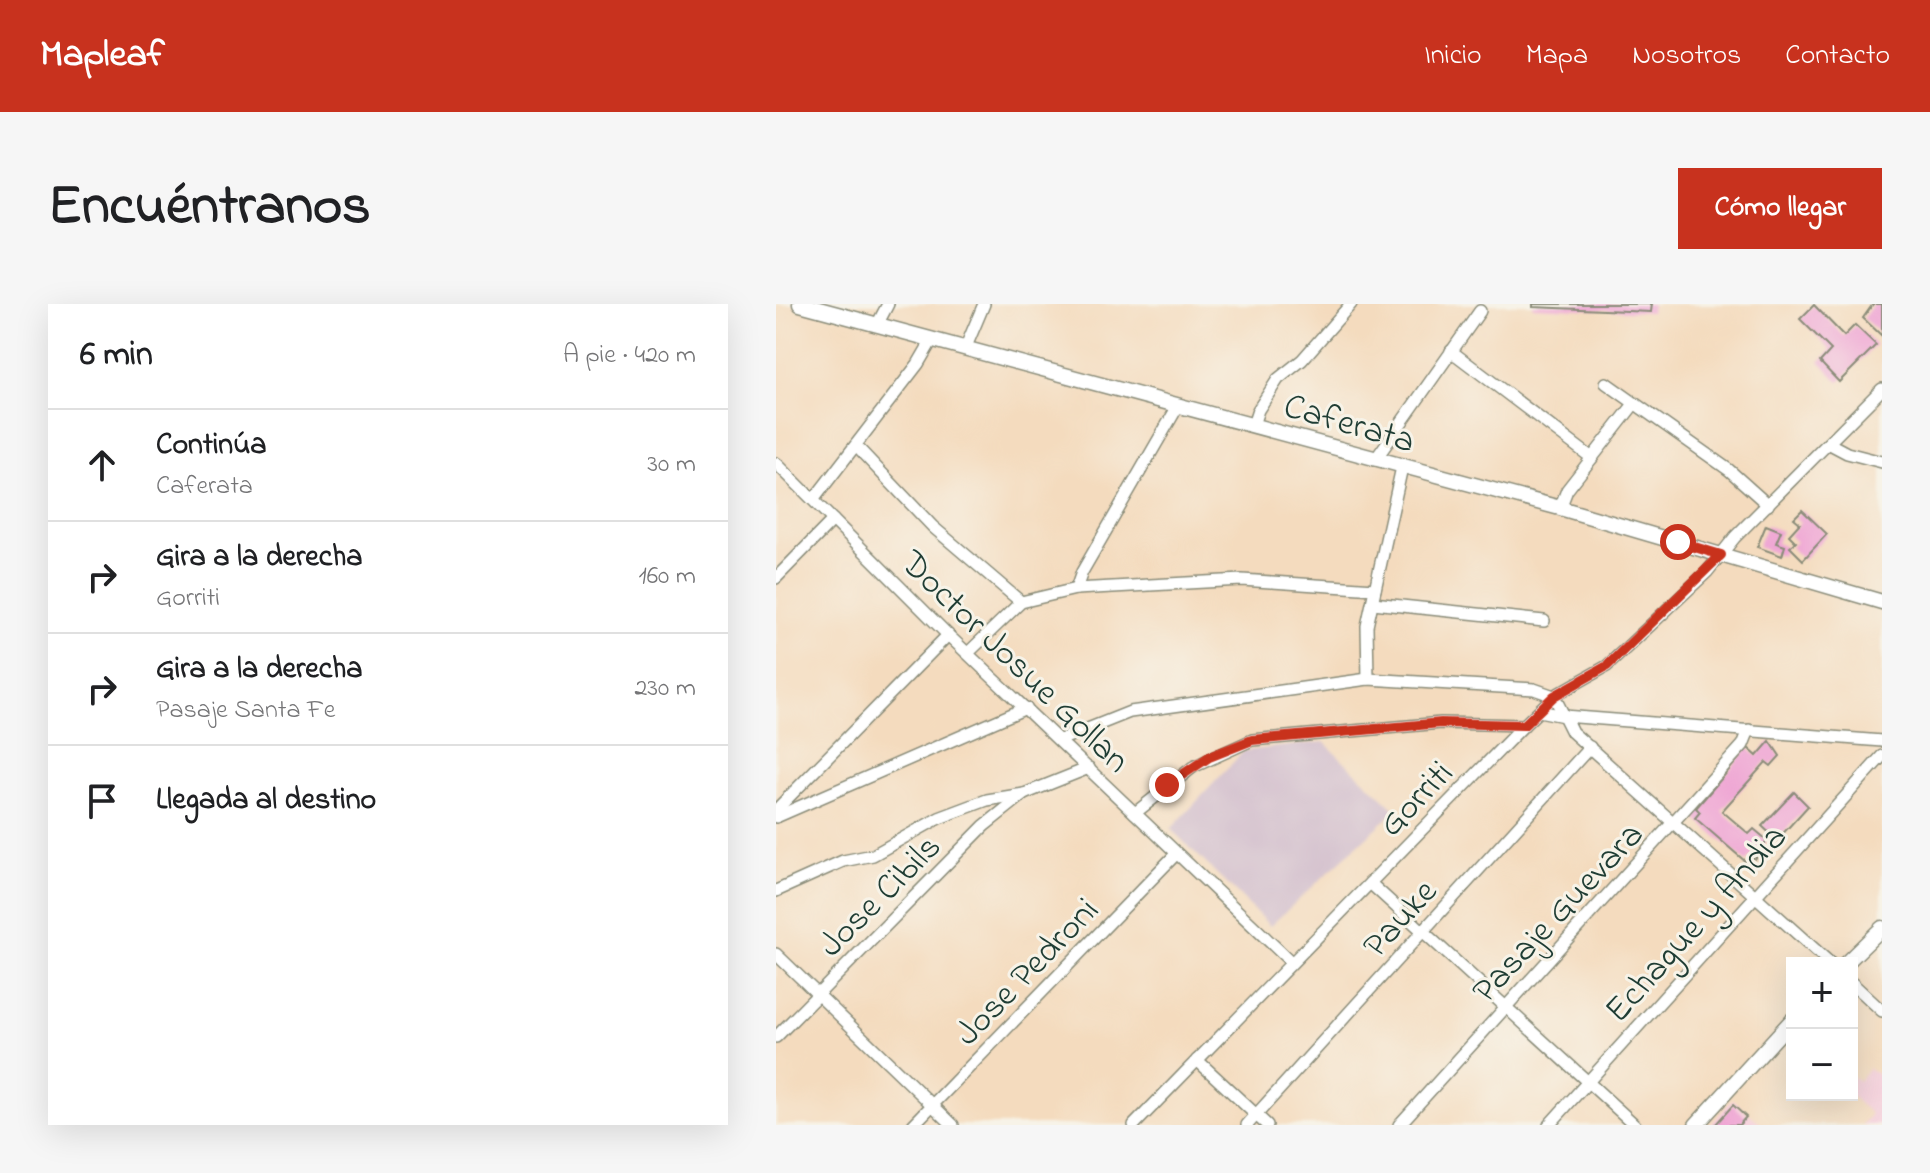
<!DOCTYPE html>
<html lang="es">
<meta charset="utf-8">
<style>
body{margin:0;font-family:"Indie Flower",sans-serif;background:#f6f6f6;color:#202124}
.controls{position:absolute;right:24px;bottom:24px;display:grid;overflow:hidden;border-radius:0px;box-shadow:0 8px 32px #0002}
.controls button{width:72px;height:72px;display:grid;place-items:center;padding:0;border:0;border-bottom:2px solid #e0e0e0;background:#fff;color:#202124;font:40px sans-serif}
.stop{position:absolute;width:24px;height:24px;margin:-18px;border:6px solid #c8321e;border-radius:50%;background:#fff}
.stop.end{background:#c8321e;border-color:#fff;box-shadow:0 2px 8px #0008}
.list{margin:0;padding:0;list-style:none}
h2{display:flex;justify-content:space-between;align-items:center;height:104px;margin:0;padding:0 32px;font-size:34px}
h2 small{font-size:26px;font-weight:400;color:#757577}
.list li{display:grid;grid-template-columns:52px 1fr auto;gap:24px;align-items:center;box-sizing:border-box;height:112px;padding:0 32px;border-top:2px solid #e0e0e0}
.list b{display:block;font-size:30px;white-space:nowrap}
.list p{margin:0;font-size:26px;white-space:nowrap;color:#757577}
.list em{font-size:26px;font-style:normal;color:#757577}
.icon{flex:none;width:44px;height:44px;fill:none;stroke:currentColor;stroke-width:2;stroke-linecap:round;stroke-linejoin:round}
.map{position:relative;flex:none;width:1106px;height:821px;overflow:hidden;border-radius:0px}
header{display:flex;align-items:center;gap:48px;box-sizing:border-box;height:112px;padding:0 40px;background:#c8321e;color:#fff}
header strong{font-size:38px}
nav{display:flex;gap:44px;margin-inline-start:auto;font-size:28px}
.intro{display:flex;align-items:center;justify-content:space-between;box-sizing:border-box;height:192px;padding:0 48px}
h1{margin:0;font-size:56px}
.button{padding:20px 36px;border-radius:0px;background:#c8321e;color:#fff;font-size:28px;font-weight:700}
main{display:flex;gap:48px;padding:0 48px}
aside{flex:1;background:#fff;border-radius:0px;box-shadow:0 8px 32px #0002}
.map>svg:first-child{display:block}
.built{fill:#f5cfdc}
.industrial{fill:#d1bdcc}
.building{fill:#efa7d4}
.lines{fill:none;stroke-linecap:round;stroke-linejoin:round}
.minor-casing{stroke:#8a8c79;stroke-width:14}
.tertiary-casing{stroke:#8a8c79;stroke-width:17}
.minor{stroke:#fff;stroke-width:11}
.tertiary{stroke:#fff;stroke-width:14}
.route{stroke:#c8321e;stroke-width:10}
.labels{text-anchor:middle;stroke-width:6;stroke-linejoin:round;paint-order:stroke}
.street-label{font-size:36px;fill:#1f3d34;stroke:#f7f3e8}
</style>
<header>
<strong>Mapleaf</strong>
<nav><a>Inicio</a><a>Mapa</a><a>Nosotros</a><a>Contacto</a></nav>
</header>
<div class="intro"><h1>Encuéntranos</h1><a class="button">Cómo llegar</a></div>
<main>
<aside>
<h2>6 min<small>A pie · 420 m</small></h2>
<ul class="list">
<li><svg class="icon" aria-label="ahead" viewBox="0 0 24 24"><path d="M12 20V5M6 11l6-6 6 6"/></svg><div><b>Continúa</b><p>Caferata</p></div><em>30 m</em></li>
<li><svg class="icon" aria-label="right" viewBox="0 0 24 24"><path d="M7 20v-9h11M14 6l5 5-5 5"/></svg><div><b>Gira a la derecha</b><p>Gorriti</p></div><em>160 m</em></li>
<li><svg class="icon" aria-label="right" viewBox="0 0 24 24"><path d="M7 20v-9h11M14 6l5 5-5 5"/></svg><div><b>Gira a la derecha</b><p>Pasaje Santa Fe</p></div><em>230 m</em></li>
<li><svg class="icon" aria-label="arrive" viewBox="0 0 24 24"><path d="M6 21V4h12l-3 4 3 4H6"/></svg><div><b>Llegada al destino</b></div></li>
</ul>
</aside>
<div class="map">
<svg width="1106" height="821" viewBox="0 0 1106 821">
<rect width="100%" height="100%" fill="#f7f3e8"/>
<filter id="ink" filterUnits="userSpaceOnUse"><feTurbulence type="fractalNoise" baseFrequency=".0125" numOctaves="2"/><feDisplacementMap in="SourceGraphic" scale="16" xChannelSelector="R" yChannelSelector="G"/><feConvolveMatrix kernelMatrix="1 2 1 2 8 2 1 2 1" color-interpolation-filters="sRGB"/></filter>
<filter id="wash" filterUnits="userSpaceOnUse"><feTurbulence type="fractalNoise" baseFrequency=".006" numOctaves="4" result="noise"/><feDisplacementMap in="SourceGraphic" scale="32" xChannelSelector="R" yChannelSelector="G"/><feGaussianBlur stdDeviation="1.8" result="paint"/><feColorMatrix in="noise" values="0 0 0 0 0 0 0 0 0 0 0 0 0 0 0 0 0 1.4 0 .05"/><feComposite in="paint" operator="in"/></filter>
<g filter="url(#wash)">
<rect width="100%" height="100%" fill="#f4dbbe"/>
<g class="built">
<polygon points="1093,764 1106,775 1106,821 1086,821 1095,810 1074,791 1076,772 1082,777"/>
<polygon points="957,795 986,821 934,821"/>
</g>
<polygon class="industrial" points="548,438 620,506 494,622 395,525 468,447"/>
<g id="blocks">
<g class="building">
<polygon points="757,0 876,0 875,8 757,3"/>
<polygon points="1097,0 1106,0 1106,32 1087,14"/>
<polygon points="1038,1 1068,32 1079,21 1100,41 1063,78 1044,58 1055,46 1024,15"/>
<polygon points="1026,206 1051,230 1027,256 1014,243 1020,238 1013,231 1024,219 1018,214"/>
<polygon points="990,221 1005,227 1000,239 1009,242 1006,252 981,243"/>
<polygon points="994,437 1004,452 995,462 990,458 946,507 973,530 978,525 991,536 979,555 975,552 970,558 919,514 924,508 920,504 972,444 981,452"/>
<polygon points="1018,488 1032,502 1001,536 986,522"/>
<polygon points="957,801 970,813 963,821 939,821"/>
</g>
</g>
</g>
<g filter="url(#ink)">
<use href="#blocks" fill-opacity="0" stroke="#8a8c79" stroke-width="2"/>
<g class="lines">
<g class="minor-casing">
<g id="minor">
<polyline points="101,21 112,0"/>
<polyline points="189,45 208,0"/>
<polyline points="675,47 816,154"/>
<polyline points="830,79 953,166 992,201"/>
<polyline points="477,121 482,106 502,75 526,56 575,0"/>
<polyline points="1054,140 1071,149 1106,158"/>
<polyline points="80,142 157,223 245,298"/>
<polyline points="599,156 704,7"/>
<polyline points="0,159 172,331 515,658"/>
<polyline points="38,195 142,60 156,36"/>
<polyline points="784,204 791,186 858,100"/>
<polyline points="0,274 57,216"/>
<polyline points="300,285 306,268 402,102"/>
<polyline points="597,299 768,317"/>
<polyline points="193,348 245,298 300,285 466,276 599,285"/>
<polyline points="592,375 591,322 626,163"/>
<polyline points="763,407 788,412 1106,437"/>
<polyline points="284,436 354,408 592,375 758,385 778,392 796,428 1054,659"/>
<polyline points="0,506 172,331"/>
<polyline points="359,509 417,463 476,436 665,419 748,421"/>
<polyline points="0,513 250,404"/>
<polyline points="594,579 859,821"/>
<polyline points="0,587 67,557 97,551 163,514 211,496 248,490 313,464"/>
<polyline points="0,650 177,821"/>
<polyline points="1076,679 1106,707"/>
<polyline points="0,733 208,522 248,490"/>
<polyline points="421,756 491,821"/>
<polyline points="137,821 400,550"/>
<polyline points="358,821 748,421 778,392 831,362 931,268 959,233 1106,85"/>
<polyline points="471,821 814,443"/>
<polyline points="623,821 967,441 973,426"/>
<polyline points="773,821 1106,452"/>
</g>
</g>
<g class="tertiary-casing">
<g id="tertiary">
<polyline points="24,0 784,204 1106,298"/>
<polyline points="1070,659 1106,624"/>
<polyline points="920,821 1016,716"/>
</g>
</g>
<use href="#minor" class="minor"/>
<use href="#tertiary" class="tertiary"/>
</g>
</g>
<g class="lines" filter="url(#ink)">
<polyline class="route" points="391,481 433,453 476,436 665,419 748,421 778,392 831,362 945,251 902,238"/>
</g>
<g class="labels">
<g class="street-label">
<text transform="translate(574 117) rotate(16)" y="13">Caferata</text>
<text transform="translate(241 356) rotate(44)" y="13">Doctor Josue Gollan</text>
<text transform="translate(638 493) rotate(-46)" y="13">Gorriti</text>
<text transform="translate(102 590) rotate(-45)" y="13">Jose Cibils</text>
<text transform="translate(780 607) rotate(-47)" y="13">Pasaje Guevara</text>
<text transform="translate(622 613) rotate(-48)" y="13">Pauke</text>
<text transform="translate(918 618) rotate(-48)" y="13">Echague y Andia</text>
<text transform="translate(249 666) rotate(-46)" y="13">Jose Pedroni</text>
</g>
</g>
</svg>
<div class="controls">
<button>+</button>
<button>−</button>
</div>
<div class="stop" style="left:902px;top:238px"></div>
<div class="stop end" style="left:391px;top:481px"></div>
</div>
</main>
